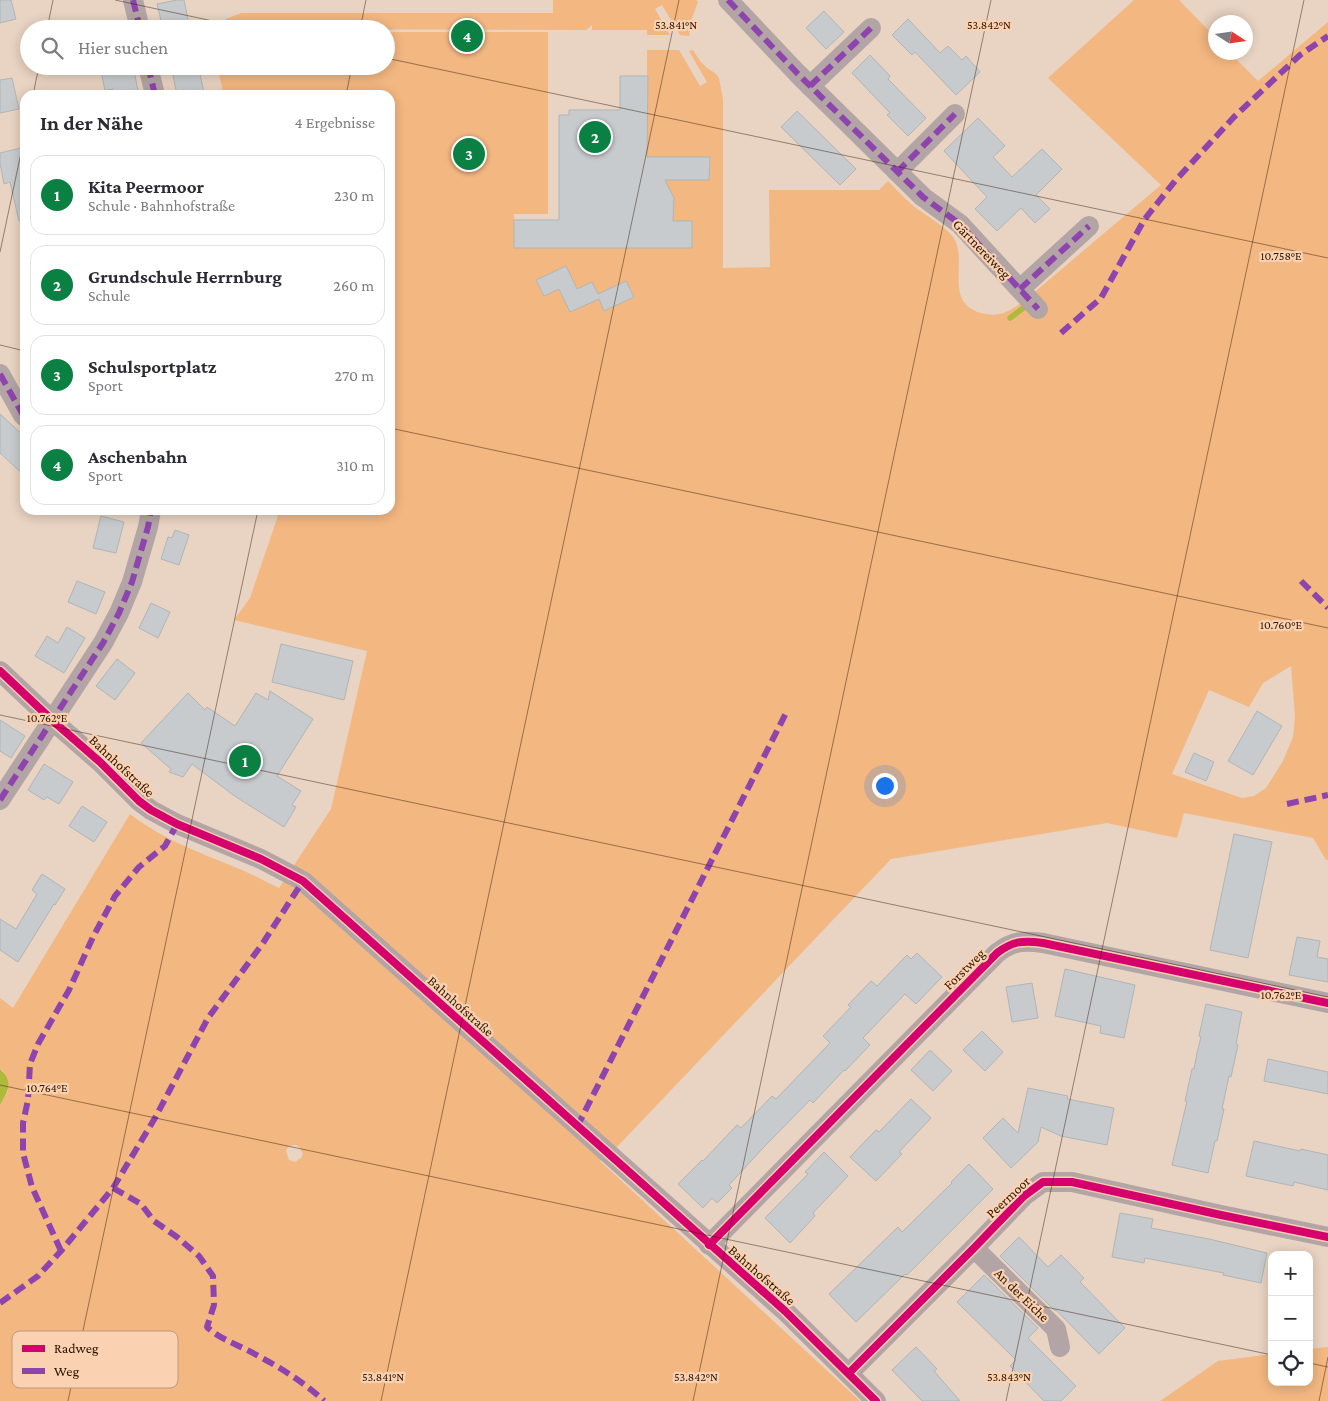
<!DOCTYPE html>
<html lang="de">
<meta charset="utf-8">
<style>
body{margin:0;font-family:"Crimson Pro",serif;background:#f2f2f3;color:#2b2b33}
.controls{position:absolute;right:15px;bottom:15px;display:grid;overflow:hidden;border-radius:10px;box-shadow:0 2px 12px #0003}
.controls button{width:45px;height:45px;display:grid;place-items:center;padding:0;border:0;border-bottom:1px solid #e1e1e2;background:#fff;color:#2b2b33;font:25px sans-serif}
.compass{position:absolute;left:1208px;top:15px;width:45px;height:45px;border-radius:50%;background:#fff;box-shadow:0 2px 12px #0003;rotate:102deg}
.you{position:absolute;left:884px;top:785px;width:18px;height:18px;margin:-12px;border:4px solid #fff;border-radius:50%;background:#1a73e8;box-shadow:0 0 0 8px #1a73e833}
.badge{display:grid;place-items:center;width:32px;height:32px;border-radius:50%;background:#0b8043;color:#fff;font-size:16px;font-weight:700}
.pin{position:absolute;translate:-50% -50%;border:2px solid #fff;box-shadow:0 1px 5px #0006}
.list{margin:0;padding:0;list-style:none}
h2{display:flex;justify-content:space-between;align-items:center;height:65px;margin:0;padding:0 20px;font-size:21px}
h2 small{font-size:16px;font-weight:400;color:#7c7c81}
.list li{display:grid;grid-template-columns:32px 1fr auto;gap:15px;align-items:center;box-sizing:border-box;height:80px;margin:0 10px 10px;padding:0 10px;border:1px solid #e1e1e2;border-radius:15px}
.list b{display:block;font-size:19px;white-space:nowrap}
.list p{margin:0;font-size:16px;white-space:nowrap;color:#7c7c81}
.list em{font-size:16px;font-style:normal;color:#7c7c81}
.icon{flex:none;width:28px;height:28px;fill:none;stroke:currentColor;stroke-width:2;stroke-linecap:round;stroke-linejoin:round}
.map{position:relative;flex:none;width:1328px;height:1401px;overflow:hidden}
.search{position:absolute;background:#fff;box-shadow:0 2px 12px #0003;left:20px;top:20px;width:375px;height:55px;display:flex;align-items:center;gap:12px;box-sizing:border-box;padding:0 18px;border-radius:28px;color:#7c7c81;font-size:19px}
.panel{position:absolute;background:#fff;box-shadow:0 2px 12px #0003;left:20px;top:90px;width:375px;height:425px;border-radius:15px}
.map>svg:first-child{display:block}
.green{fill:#f3b781;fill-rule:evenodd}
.water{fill:#aeba3a}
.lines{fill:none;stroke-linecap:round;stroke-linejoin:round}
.stream{stroke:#aeba3a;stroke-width:5.5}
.building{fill:#c7cbcd;stroke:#b0b5b7}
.minor{stroke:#b3a4a5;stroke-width:20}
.quiet{stroke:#8e44ad;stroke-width:6;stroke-dasharray:12 6;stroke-linecap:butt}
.cycleway-casing{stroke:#fad1b1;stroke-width:11}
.cycleway{stroke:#d6006c;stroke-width:8}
.ticks{fill:none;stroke:#2d1500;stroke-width:1;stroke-opacity:0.45}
.labels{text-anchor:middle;stroke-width:4.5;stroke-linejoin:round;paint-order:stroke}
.street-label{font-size:14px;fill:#2d1500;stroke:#fad1b1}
.key{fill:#fad1b1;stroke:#bc997c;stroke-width:1}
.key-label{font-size:14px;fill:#2d1500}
.ticks-label{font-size:12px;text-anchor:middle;fill:#2d1500;stroke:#fad1b1;stroke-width:4.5;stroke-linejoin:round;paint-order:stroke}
</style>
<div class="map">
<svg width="1328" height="1401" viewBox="0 0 1328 1401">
<rect width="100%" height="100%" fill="#e9d3c2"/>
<g class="green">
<polygon points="553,0 696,0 698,2 691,21 689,36 680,35 662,5 655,9 670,35 647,35 647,30 592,30 592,25 586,30 213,29 226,19 241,13 553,13"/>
<path d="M1134,0H1179L1215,37L1216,52L1230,53L1258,81L1328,22V860H1326L1313,838L1184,813L1177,838L1107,823L891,859L615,1149L600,1161L860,1401H0V1105L8,1091L3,1071L0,1069V998L13,1008L130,814C165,841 204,854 244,871C256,876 268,883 279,888L331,809L367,651L234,620L250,598L280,510H390V95H224L217,66H386V32H548V214H514V247L692,248V221H639V180H709L710,158L630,157L647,151V50H679L700,86L707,82L689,51L693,50L700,61L707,68L715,73L719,78L723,99V268L770,267L769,190H879L888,181C897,190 906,200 916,208C926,215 950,230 955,240C967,265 944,302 981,313C999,318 1010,311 1024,301L1161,185L1048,78ZM536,280L573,283L544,296ZM626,281L634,297L604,311L598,294ZM1291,666L1295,717L1293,737L1283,761L1266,788L1254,796L1242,798L1172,774L1209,690L1249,707L1263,683ZM296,1145L300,1148L303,1154L301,1158L295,1162L289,1160L286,1151L289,1146Z"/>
<polygon points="1328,1347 1328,1401 1160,1401 1218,1361 1272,1354 1272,1382 1309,1382 1309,1349"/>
</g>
<path class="water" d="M0,1069C14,1082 8,1091 0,1105Z"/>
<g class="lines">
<polyline class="stream" points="1010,318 1026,306 1027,304"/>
</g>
<g class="building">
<polygon points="0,0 11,0 16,19 0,23"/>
<polygon points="177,0 184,0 190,29 163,29 157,4"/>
<polygon points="824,11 844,32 826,49 806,28"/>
<polygon points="908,19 940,53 948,46 962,60 966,56 980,72 956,95 915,52 912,55 892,35"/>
<polygon points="870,55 890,76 888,79 926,118 908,136 887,115 890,113 852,73"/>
<polygon points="100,66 133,66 139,95 114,95 113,89 105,91"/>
<polygon points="171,66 198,66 204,92 191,95 177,95"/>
<polygon points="620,76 648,76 647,157 710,157 709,180 665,180 674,198 673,221 692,221 692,248 514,248 514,220 559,220 559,115 569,115 569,110 620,110"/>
<polygon points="12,78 19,109 0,113 0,80"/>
<polygon points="797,111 856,169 840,185 781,127"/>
<polygon points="978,118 1005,146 993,157 1012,177 1042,149 1062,169 1036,195 1050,209 1035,223 1021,208 997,231 975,209 987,197 944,151"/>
<polygon points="25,147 25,221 19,221 10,182 4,184 0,163 0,153"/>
<polygon points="566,266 577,289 592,282 598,294 626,281 634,297 604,311 599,299 570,312 559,289 544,296 536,280"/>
<polygon points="0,414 25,437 25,476 0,453"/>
<polygon points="101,516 124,522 116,553 93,548"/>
<polygon points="175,530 189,535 179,565 161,559 168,537 172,538"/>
<polygon points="77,581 105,592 96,614 68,602"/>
<polygon points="151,603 170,612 158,638 139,628"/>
<polygon points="67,627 85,638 64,673 35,656 47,636 58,643"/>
<polygon points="281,644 353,661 344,700 272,682"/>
<polygon points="117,659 135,673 115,700 96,686"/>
<polygon points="270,691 313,719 277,776 301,791 292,805 296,807 284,827 236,797 192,764 183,777 169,772 171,769 141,743 188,693 205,710 207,707 235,726 256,693 268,700"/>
<polygon points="1257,711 1282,726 1253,775 1228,761"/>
<polygon points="0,720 25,736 11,758 0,751"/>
<polygon points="1194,753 1214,762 1206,781 1185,772"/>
<polygon points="44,764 73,782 59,804 47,797 44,800 28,790"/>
<polygon points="82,806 107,822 94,842 69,826"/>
<polygon points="1234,834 1272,842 1248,958 1210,950"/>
<polygon points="42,874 65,889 55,905 54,904 18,962 0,950 0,919 16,929 37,894 32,890"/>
<polygon points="1297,937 1320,941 1317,957 1328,959 1328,982 1289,975"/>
<polygon points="917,953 942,977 916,1004 905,994 863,1038 870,1045 845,1071 844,1070 813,1103 810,1100 762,1149 729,1185 732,1188 717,1203 712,1198 703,1208 678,1184 702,1160 703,1161 737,1125 741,1128 772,1096 776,1099 830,1043 823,1036 851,1007 848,1005 871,981 877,986 907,955 911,959"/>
<polygon points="1065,969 1135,985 1124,1038 1100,1033 1101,1026 1055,1016"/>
<polygon points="1032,983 1038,1018 1012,1022 1006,987"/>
<polygon points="1206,1004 1242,1012 1236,1044 1238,1045 1231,1077 1229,1076 1222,1109 1224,1109 1217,1141 1215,1141 1208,1173 1172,1165 1187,1101 1185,1101 1192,1069 1194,1069 1197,1053 1201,1037 1199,1036"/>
<polygon points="982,1031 1003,1052 985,1071 963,1050"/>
<polygon points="930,1050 952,1071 933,1091 911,1070"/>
<polygon points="1268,1059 1328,1072 1328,1094 1264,1081"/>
<polygon points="1028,1088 1068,1096 1067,1099 1114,1108 1107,1145 1061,1136 1041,1127 1038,1142 1011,1168 983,1138 1003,1118 1018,1133"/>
<polygon points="911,1099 931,1118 899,1152 902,1154 876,1181 850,1157 876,1130 879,1132"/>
<polygon points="1254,1141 1300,1151 1301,1149 1328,1155 1328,1190 1294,1182 1293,1186 1246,1176"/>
<polygon points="824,1152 848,1176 813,1213 815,1216 790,1243 765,1218 808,1174 805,1172"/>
<polygon points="969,1164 993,1189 907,1275 905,1274 856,1322 829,1294 898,1227 902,1232 952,1183 951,1182"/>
<polygon points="1120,1213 1153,1219 1151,1228 1209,1239 1267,1253 1261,1283 1223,1275 1224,1273 1145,1258 1144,1263 1112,1257"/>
<polygon points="1019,1237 1048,1267 1061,1255 1084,1278 1080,1282 1125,1328 1099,1354 1056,1310 1055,1311 1000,1256"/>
<polygon points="984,1275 1038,1328 1028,1338 1076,1386 1061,1401 1044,1401 1010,1366 1016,1360 957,1302"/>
<polygon points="916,1347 937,1369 934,1371 960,1401 922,1401 892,1370"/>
</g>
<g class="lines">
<g class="minor">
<polyline points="133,0 140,29"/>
<polyline points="728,0 798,74 923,197 960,224 1038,309"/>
<polyline points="148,66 155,95"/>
<polyline points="810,86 871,28"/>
<polyline points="897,172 955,114"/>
<polyline points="1020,289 1089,226"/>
<polyline points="0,374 23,415 25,417"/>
<polyline points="0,671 53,721 100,762 139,801 151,810 177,824 261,859 303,881 785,1311 876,1401"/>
<polyline points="0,800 103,643 119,613 132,582 148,527 151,510"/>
<path d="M709,1245L997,953C1013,941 1023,940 1043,943L1328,1003"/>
<polyline points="974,1248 1056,1329 1060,1347"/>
<polyline points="849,1373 974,1248 1024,1196 1043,1182 1072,1182 1221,1215 1328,1237"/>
</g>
<g class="quiet">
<polyline points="133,0 140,29"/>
<polyline points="728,0 798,74 923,197 960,224 1038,309"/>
<polyline points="148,66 155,95"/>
<polyline points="810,86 871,28"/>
<polyline points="897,172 955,114"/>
<polyline points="1020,289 1089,226"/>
<polyline points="1061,333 1101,298 1144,220 1175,181 1234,117 1300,55 1328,36"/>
<polyline points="0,374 23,415 25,417"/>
<polyline points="1301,581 1328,608"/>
<polyline points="0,800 103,643 119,613 132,582 148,527 151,510"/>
<polyline points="1287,804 1328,795"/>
<polyline points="577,1127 786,713"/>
<path d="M113,1188L141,1204L154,1221L177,1237L199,1256L213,1276L214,1305L207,1327C219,1338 233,1343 247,1350C273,1363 303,1381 324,1401"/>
<polyline points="61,1251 32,1187 23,1153 23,1123 28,1100 30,1064 38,1044 69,990 93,937 115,896 139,867 165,846 177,824"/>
<polyline points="0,1303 38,1276 61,1251 113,1188 155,1118 208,1018 263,943 303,881"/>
</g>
<g class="cycleway-casing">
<g id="cycleway">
<polyline points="0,671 53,721 100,762 139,801 151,810 177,824 261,859 303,881 785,1311 876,1401"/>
<path d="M709,1245L997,953C1013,941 1023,940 1043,943L1328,1003"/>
<polyline points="849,1373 974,1248 1024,1196 1043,1182 1072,1182 1221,1215 1328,1237"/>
</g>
</g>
<use href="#cycleway" class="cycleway"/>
</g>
<path class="ticks" d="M115,0L250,29M47,29L53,0M360,29L366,0M386,58L1328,258M33,95L39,66M346,95L352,66M0,252L25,134M0,345L25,351M390,428L1328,628M0,715L1328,997M0,1085L1272,1355M1309,1363L1328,1367M68,1401L258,510M381,1401L679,0M693,1401L991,0M1006,1401L1304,0M1319,1401L1328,1357"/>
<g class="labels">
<g class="street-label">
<text transform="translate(982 249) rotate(46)" y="5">Gärtnereiweg</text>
<text transform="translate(122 766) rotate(43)" y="5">Bahnhofstraße</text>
<text transform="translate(964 969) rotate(-45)" y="5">Forstweg</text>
<text transform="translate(461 1006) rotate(42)" y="5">Bahnhofstraße</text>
<text transform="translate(1008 1197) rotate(-43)" y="5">Peermoor</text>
<text transform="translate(762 1275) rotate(41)" y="5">Bahnhofstraße</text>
<text transform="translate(1022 1295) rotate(44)" y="5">An der Eiche</text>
</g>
</g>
<rect x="12" y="1331" width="166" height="57" rx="8" class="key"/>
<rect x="22" y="1345" width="23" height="7" fill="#d6006c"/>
<rect x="22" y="1368" width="23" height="6" fill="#8e44ad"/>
<g class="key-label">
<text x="54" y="1353">Radweg</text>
<text x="54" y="1376">Weg</text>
</g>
<g class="ticks-label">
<text x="676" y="29">53.841°N</text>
<text x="989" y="29">53.842°N</text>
<text x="1281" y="260">10.758°E</text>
<text x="1281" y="629">10.760°E</text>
<text x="47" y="722">10.762°E</text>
<text x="1281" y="999">10.762°E</text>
<text x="47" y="1092">10.764°E</text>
<text x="383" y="1381">53.841°N</text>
<text x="696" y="1381">53.842°N</text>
<text x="1009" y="1381">53.843°N</text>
</g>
</svg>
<div class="controls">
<button>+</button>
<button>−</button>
<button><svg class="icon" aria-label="locate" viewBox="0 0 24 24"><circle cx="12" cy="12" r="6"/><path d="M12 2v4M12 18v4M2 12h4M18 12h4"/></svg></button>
</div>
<svg class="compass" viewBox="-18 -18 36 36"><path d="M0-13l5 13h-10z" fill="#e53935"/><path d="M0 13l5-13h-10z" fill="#7c7c81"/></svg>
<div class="you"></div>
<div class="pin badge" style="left:245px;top:761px">1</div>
<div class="pin badge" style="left:595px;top:137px">2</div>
<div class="pin badge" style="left:469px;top:154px">3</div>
<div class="pin badge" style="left:467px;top:36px">4</div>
<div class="search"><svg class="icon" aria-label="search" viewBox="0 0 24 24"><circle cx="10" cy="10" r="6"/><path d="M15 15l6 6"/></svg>Hier suchen</div>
<section class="panel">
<h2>In der Nähe<small>4 Ergebnisse</small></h2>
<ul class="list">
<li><span class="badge">1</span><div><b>Kita Peermoor</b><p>Schule · Bahnhofstraße</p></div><em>230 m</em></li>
<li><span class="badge">2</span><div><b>Grundschule Herrnburg</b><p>Schule</p></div><em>260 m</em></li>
<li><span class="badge">3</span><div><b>Schulsportplatz</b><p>Sport</p></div><em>270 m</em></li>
<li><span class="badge">4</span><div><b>Aschenbahn</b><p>Sport</p></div><em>310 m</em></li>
</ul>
</section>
</div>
